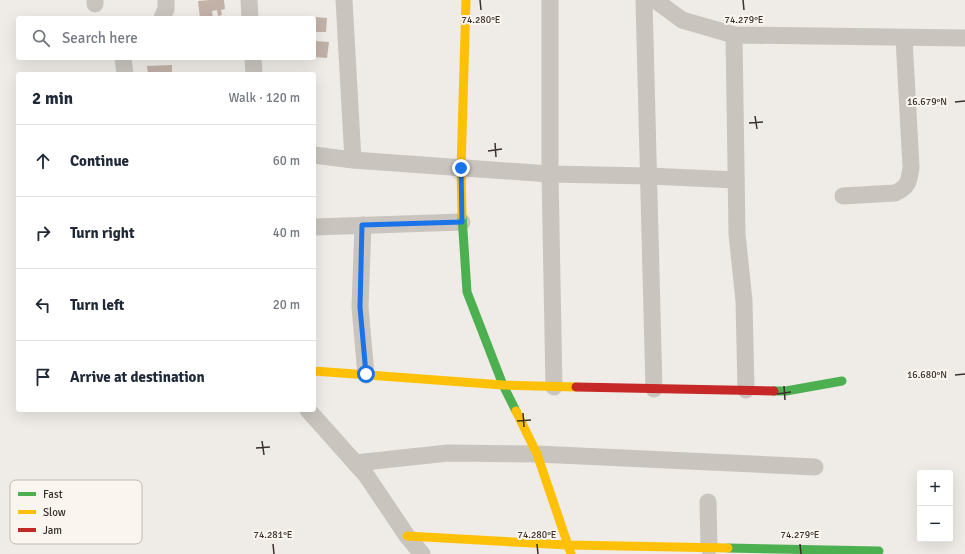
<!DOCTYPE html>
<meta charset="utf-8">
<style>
body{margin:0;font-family:Signika,sans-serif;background:#f2f2f3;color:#1f2937}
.controls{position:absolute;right:12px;bottom:12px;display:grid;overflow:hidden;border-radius:4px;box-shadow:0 4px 16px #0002}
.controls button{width:36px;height:36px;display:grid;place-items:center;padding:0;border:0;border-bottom:1px solid #e0e1e3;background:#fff;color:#1f2937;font:20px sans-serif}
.stop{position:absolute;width:12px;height:12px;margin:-9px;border:3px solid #1a73e8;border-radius:50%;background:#fff}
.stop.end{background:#1a73e8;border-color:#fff;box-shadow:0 1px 4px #0008}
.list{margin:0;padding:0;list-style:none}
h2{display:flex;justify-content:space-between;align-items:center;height:52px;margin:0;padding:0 16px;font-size:17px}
h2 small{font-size:13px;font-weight:400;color:#747a83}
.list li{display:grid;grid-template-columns:26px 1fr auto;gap:12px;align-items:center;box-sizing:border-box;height:72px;padding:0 16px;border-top:1px solid #e0e1e3}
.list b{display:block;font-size:15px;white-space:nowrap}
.list em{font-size:13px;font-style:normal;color:#747a83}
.icon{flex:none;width:22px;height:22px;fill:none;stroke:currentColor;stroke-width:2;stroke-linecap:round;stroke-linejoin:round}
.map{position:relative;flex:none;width:965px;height:554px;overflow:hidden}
.search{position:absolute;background:#fff;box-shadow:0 4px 16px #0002;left:16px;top:16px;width:300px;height:44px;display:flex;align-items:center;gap:10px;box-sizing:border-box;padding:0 14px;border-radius:4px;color:#747a83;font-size:15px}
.panel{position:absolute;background:#fff;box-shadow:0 4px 16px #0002;left:16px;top:72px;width:300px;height:340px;border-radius:4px}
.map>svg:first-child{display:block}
.building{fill:#c2b2a8}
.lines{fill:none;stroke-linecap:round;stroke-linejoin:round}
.street{stroke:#c9c4be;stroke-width:17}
.fast{stroke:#4caf50;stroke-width:9}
.slow{stroke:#ffc107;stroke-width:9}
.jam{stroke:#c62828;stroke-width:9}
.route{stroke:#1a73e8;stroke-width:5}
.ticks{fill:none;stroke:#3a312c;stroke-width:1.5}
.key{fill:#faf6ef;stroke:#c0bbb4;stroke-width:1}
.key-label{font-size:11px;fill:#3a312c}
.ticks-label{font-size:10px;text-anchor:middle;fill:#3a312c;stroke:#faf6ef;stroke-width:4;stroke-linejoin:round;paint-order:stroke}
</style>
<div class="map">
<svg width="965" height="554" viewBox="0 0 965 554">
<rect width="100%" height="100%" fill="#efebe6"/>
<g class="building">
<polygon points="210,0 224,0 225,9 221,10 222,15 218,16 217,10 212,11 213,18 200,18 198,1"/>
<polygon points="314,17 327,18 326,32 314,32"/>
<polygon points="314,41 329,42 327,58 314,57"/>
<polygon points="172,65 172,74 148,74 147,66"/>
</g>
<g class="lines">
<g class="street">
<polyline points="95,0 95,4"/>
<polyline points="249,0 250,18"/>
<polyline points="344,0 353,160"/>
<polyline points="550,0 550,174 554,387"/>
<polyline points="644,0 654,389"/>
<polyline points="655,0 682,20 734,35 965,38"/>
<polyline points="162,18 166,9 166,0"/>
<polyline points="734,35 737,234 744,301 746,390"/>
<polyline points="123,58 125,74"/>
<polyline points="253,58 254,74"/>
<polyline points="314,155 353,160 550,174 649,176 736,180"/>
<path d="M843,196L895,193C909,187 909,181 911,167L904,38"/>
<polyline points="363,225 360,307 366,375"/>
<polyline points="314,227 462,222"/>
<polyline points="308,410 366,475 407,536 422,554"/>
<polyline points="355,463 448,453 537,454 815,467"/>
<polyline points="708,502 709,548"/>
</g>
<g class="fast">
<polyline points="462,216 467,292 503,385 516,411"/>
<polyline points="774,391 786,391 842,381"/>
<polyline points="728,548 879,551"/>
</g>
<g class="slow">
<polyline points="462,216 461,169 466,0"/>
<polyline points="314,371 503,385 576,387"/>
<polyline points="516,411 537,454 571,554"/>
<polyline points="407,536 568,545 728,548"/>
</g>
<polyline class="jam" points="576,387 774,391"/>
</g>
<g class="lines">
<polyline class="route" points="366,374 360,307 362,225 462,222 461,168"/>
</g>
<path class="ticks" d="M480,0L481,10M743,0L744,10M955,102L965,101M755,116L757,129M749,123L763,122M495,143L496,157M488,151L502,149M955,375L965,374M784,386L785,400M777,394L791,392M523,413L524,427M517,421L531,420M262,441L264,455M256,448L270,447M273,544L274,554M537,544L538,554M800,544L801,554"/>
<rect x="10" y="480" width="132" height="64" rx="6" class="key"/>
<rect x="18" y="492" width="18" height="4" fill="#4caf50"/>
<rect x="18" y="510" width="18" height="4" fill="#ffc107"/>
<rect x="18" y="528" width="18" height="4" fill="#c62828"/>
<g class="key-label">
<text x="43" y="498">Fast</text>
<text x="43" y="516">Slow</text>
<text x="43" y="534">Jam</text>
</g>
<g class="ticks-label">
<text x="481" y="23">74.280°E</text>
<text x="744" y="23">74.279°E</text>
<text x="927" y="105">16.679°N</text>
<text x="927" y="378">16.680°N</text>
<text x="273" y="538">74.281°E</text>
<text x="537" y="538">74.280°E</text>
<text x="800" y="538">74.279°E</text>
</g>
</svg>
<div class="controls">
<button>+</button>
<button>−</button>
</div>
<div class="stop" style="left:366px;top:374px"></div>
<div class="stop end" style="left:461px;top:168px"></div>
<div class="search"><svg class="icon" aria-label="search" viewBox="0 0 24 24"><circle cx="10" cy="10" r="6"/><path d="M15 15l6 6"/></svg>Search here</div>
<section class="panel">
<h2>2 min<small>Walk · 120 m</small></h2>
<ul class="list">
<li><svg class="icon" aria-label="ahead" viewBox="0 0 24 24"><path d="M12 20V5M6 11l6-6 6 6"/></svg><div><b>Continue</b></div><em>60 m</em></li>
<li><svg class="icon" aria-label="right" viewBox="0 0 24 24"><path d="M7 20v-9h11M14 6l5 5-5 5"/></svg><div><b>Turn right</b></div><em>40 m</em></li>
<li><svg class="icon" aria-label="left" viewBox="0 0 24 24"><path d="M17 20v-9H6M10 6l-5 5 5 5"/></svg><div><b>Turn left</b></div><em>20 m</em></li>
<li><svg class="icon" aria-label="arrive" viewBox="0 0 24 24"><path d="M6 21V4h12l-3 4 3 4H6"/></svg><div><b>Arrive at destination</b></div></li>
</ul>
</section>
</div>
